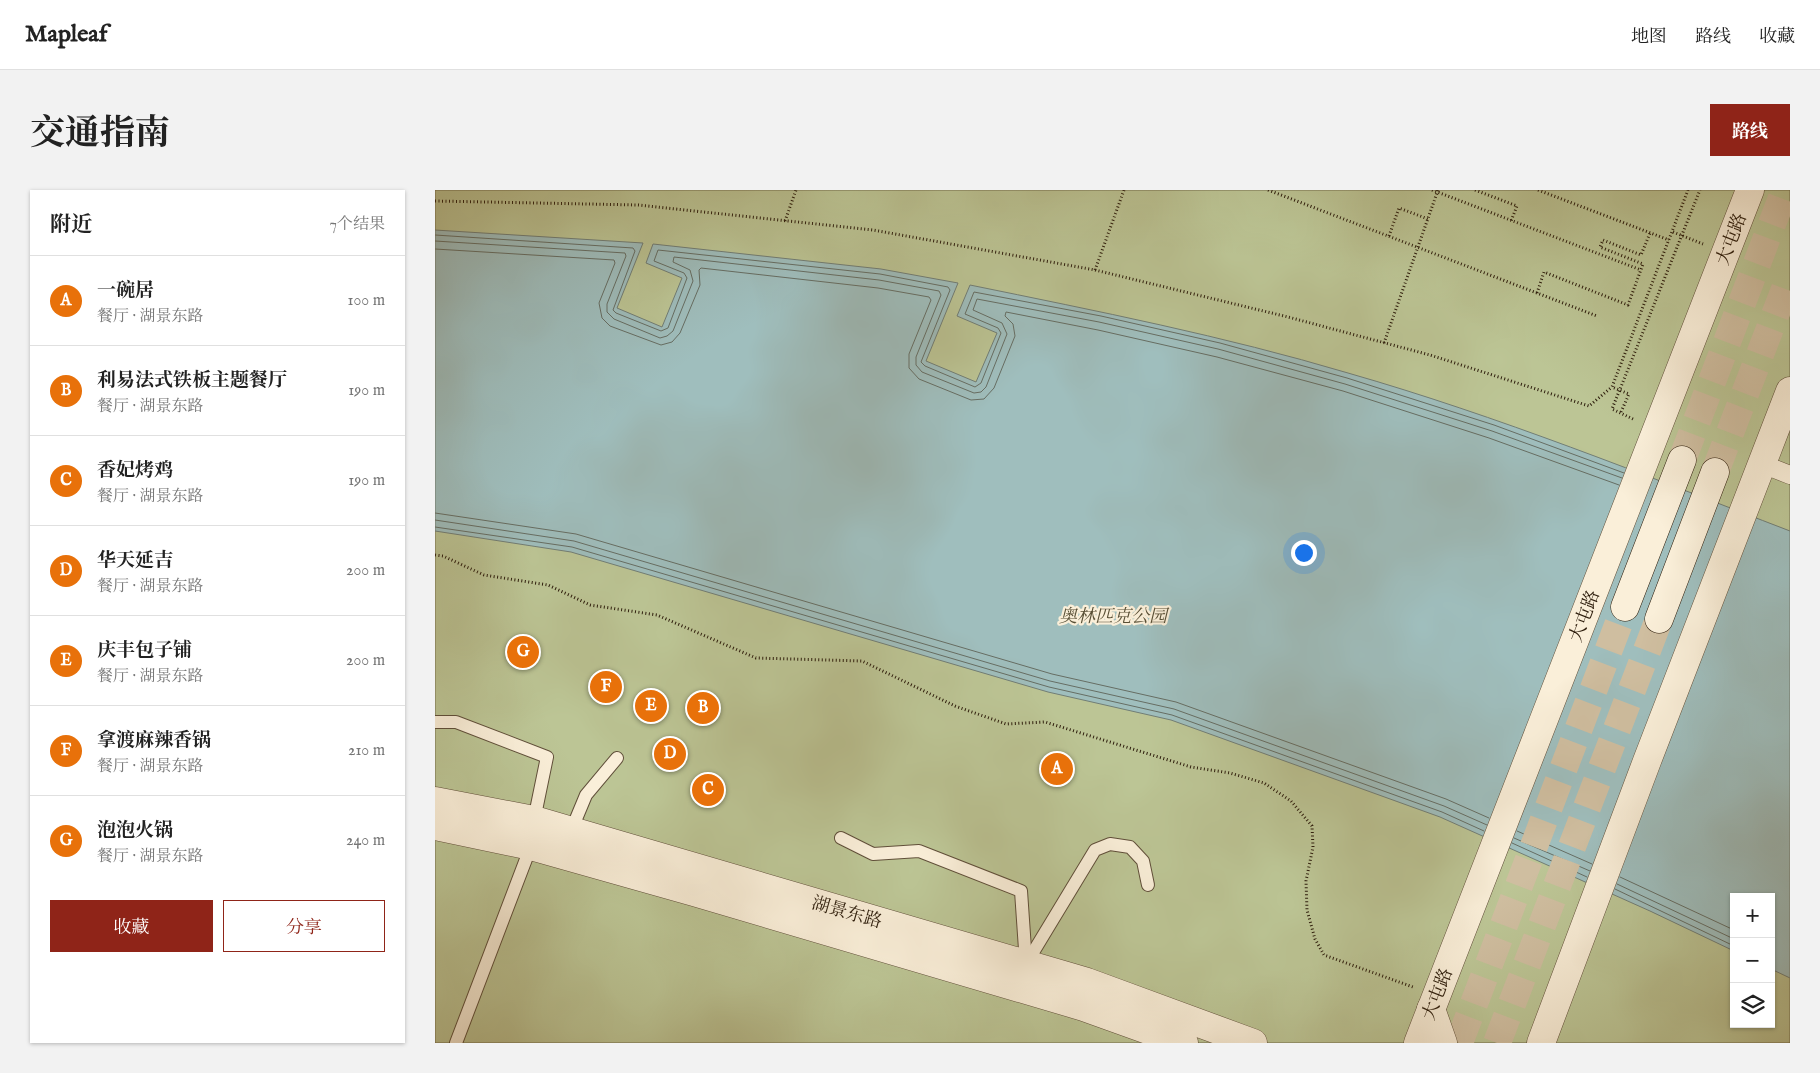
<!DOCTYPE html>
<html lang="zh">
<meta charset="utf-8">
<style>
body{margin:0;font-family:"IM FELL English","Noto Serif SC",serif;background:#f2f2f2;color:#222}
.controls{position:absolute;right:15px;bottom:15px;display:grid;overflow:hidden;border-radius:0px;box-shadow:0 1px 4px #0004}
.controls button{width:45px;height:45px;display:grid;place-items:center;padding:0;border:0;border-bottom:1px solid #e0e0e0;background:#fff;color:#222;font:25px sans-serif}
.you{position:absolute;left:868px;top:362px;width:18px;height:18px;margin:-12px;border:4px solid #fff;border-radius:50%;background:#1a73e8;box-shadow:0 0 0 8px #1a73e833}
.badge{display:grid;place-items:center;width:32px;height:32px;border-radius:50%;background:#8f2418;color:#fff;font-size:16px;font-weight:700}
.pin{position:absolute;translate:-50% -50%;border:2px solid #fff;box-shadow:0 1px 5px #0006}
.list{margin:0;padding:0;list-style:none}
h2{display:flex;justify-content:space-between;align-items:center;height:65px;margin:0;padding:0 20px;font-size:21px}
h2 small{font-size:16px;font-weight:400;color:#767676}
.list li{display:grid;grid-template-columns:32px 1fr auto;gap:15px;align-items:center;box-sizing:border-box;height:90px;padding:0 20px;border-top:1px solid #e0e0e0}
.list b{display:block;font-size:19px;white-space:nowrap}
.list p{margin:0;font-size:16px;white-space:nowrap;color:#767676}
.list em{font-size:16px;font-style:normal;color:#767676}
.actions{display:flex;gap:10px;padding:15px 20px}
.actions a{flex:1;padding:11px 0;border:1px solid #8f2418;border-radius:0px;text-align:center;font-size:18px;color:#8f2418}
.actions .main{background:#8f2418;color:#fff}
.icon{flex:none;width:28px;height:28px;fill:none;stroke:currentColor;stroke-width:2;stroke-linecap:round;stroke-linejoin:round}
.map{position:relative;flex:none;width:1355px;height:853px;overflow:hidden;border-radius:0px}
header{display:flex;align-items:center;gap:30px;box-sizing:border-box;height:70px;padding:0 25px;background:#fff;border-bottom:1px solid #e0e0e0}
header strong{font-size:24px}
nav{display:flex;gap:28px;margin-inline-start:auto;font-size:18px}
.intro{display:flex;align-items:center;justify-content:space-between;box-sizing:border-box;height:120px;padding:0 30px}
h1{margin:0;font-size:35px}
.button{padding:12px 22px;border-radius:0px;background:#8f2418;color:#fff;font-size:18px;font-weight:700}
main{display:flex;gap:30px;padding:0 30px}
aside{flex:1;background:#fff;border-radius:0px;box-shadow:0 1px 4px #0004}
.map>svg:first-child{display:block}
.green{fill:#bcc595;stroke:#747150;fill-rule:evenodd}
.water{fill:#9fbebd;stroke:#717e76}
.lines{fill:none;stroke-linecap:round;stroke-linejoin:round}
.shore{stroke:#666e64;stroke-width:1}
.secondary-tunnel{stroke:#cfbea0;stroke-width:28;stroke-dasharray:28 14;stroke-linecap:butt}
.service-casing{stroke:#604f3a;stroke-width:14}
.pedestrian-casing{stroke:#604f3a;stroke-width:19}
.tertiary-casing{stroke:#604f3a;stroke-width:29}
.secondary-casing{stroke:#2d1d0c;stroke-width:29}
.path{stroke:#2d1d0c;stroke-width:3;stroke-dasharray:1 2.5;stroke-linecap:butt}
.service{stroke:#faefd9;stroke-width:12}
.pedestrian{stroke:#faefd9;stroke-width:18}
.tertiary{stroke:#faefd9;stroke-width:28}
.secondary{stroke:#faefd9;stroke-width:28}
.path-bridge{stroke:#2d1d0c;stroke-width:3;stroke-dasharray:1 2.5;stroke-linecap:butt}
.labels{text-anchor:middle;stroke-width:4.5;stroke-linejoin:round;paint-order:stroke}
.street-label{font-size:18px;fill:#2d1d0c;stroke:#faefd9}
.park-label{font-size:18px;font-style:italic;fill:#584f35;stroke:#faefd9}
</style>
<header>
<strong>Mapleaf</strong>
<nav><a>地图</a><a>路线</a><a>收藏</a></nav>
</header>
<div class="intro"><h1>交通指南</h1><a class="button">路线</a></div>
<main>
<aside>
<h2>附近<small>7个结果</small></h2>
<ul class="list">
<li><span class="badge" style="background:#e8710a">A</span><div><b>一碗居</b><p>餐厅 · 湖景东路</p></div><em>100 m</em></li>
<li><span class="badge" style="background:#e8710a">B</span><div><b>利易法式铁板主题餐厅</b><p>餐厅 · 湖景东路</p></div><em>190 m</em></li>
<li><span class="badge" style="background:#e8710a">C</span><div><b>香妃烤鸡</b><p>餐厅 · 湖景东路</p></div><em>190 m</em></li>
<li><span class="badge" style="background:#e8710a">D</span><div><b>华天延吉</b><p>餐厅 · 湖景东路</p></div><em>200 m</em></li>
<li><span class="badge" style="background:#e8710a">E</span><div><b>庆丰包子铺</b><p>餐厅 · 湖景东路</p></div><em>200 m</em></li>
<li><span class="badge" style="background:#e8710a">F</span><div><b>拿渡麻辣香锅</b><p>餐厅 · 湖景东路</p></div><em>210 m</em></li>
<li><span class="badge" style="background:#e8710a">G</span><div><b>泡泡火锅</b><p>餐厅 · 湖景东路</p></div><em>240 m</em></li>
</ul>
<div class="actions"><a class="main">收藏</a><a>分享</a></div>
</aside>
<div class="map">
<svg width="1355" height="853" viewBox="0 0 1355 853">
<rect width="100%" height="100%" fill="#f7e6c5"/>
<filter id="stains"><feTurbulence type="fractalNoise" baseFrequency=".004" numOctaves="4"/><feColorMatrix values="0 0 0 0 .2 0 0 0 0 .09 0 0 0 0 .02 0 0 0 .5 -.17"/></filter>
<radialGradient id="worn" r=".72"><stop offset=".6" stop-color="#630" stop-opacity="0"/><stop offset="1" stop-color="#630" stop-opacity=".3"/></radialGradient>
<path class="green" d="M0,0H1355V853H0ZM1299,707H1336V834H1299Z"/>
<path class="water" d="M0,40L208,53L182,118L227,137L247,88L211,73L218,54L446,79L523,93L491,171L541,192L562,143L522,126L535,95C662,121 789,146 913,183C1063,226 1209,285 1355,341V788L1336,779V707H1299V761L1215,721L1005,627L736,530L613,502L136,362L0,341Z"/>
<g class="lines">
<g class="shore">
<polyline points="0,45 198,58 200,61 178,120 181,123 226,141 233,138 252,88 249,83 219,71 223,60 445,84 513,97 515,100 486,172 490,176 540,197 546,193 566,143 563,138 530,124 539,102 666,126 785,153 912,188 1059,235 1189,283"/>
<polyline points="0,51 190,63 191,66 172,114 172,122 179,129 225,148 232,146 238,141 258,91 255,80 238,72 239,67 444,90 504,101 506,105 481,167 481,175 487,182 539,203 546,202 551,197 572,144 567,133 538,120 542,109 664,132 783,159 910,194 1057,241 1187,288"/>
<polyline points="0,59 179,70 180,73 164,113 167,128 175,136 226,155 237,152 245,143 265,95 264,80 266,78 443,98 494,107 496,110 474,164 474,178 484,189 536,210 549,209 559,198 580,146 578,134 570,126 571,122 663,140 782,167 908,201 1054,248 1184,295"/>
<polyline points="0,323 141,344 617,484 741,512 1011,609 1054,628"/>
<polyline points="0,330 139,351 615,491 739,519 1009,616 1052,635"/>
<polyline points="0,337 137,357 614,497 737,525 1007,622 1049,641"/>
<polyline points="1082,641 1157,674"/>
<polyline points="1079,648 1155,681"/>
<polyline points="1077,653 1152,687"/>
<polyline points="1185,687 1299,740"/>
<polyline points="1182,694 1299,749"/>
<polyline points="1180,699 1299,756"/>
</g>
<g class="secondary-tunnel">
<polyline points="1247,270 1350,0"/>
<polyline points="1280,282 1355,86"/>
<polyline points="1024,853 1190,417"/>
<polyline points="1062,853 1224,429"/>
</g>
<g class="service-casing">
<g id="service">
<polyline points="0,532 21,532 112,567 99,630"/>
<polyline points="136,641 151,605 182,568"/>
<polyline points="406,648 438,664 484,661 586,701 591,774"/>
<polyline points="591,774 660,660 675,654 695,657 708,671 713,695"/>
<polyline points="21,853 96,656"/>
</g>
</g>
<g class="pedestrian-casing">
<polyline id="pedestrian" points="1327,274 1355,285"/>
</g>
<g class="tertiary-casing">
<g id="tertiary">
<polyline points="0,611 99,630 652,792 818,853"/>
<polyline points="0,636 96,656 259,702 649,817 749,853"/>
<polyline points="996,819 1008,853"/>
<polyline points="983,853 1315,0"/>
<polyline points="1106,853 1212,571 1355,201"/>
</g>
</g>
<g class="secondary-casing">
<g id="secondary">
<polyline points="1190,417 1247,270"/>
<polyline points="1224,429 1280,282"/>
</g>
</g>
<g class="path">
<polyline points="833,0 1162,126"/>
<polyline points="997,0 1206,80"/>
<polyline points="1040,0 1082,16 1076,31"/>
<polyline points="1103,0 1234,50"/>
<polyline points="0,11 203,15 438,40 660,80 853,127 995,165 1154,216 1177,197"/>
<polyline points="350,31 361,0"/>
<polyline points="1238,42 1268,54"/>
<polyline points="954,46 964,18 993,29"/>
<polyline points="660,80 689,0"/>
<polyline points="1102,103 1109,82 1193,115 1208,74 1165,57 1168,50 1206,65 1215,43"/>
<polyline points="1186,222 1194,204 1177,197 1253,0"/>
<polyline points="1198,229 1177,219 1265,0"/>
<polyline points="0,365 8,366 49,385 113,395 155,415 222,425 321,468 427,471 520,516 571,534 610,532 756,577 795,583 829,593 856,611 877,636 878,657 871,691 872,720 880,749 889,765 978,797"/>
</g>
<use href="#service" class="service"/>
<use href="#pedestrian" class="pedestrian"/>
<use href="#tertiary" class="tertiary"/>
<use href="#secondary" class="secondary"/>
<polyline class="path-bridge" points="949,153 1003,0"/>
</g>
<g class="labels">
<g class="street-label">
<text transform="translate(1296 49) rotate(-69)" y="6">大屯路</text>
<text transform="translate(1149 426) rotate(-69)" y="6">大屯路</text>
<text transform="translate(412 722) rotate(16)" y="6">湖景东路</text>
<text transform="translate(1002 804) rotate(-69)" y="6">大屯路</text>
</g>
<g class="park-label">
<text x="678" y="432">奥林匹克公园</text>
</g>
</g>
<rect width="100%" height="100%" filter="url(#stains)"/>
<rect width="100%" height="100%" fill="url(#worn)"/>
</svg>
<div class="controls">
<button>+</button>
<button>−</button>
<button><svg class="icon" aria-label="layers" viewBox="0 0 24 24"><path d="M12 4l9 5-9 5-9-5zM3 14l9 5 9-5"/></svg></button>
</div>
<div class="you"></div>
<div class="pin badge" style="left:622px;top:579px;background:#e8710a">A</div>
<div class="pin badge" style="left:268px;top:518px;background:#e8710a">B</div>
<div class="pin badge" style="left:273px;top:600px;background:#e8710a">C</div>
<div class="pin badge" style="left:235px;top:564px;background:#e8710a">D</div>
<div class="pin badge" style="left:216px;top:516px;background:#e8710a">E</div>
<div class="pin badge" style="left:171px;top:497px;background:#e8710a">F</div>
<div class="pin badge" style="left:88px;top:462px;background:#e8710a">G</div>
</div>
</main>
